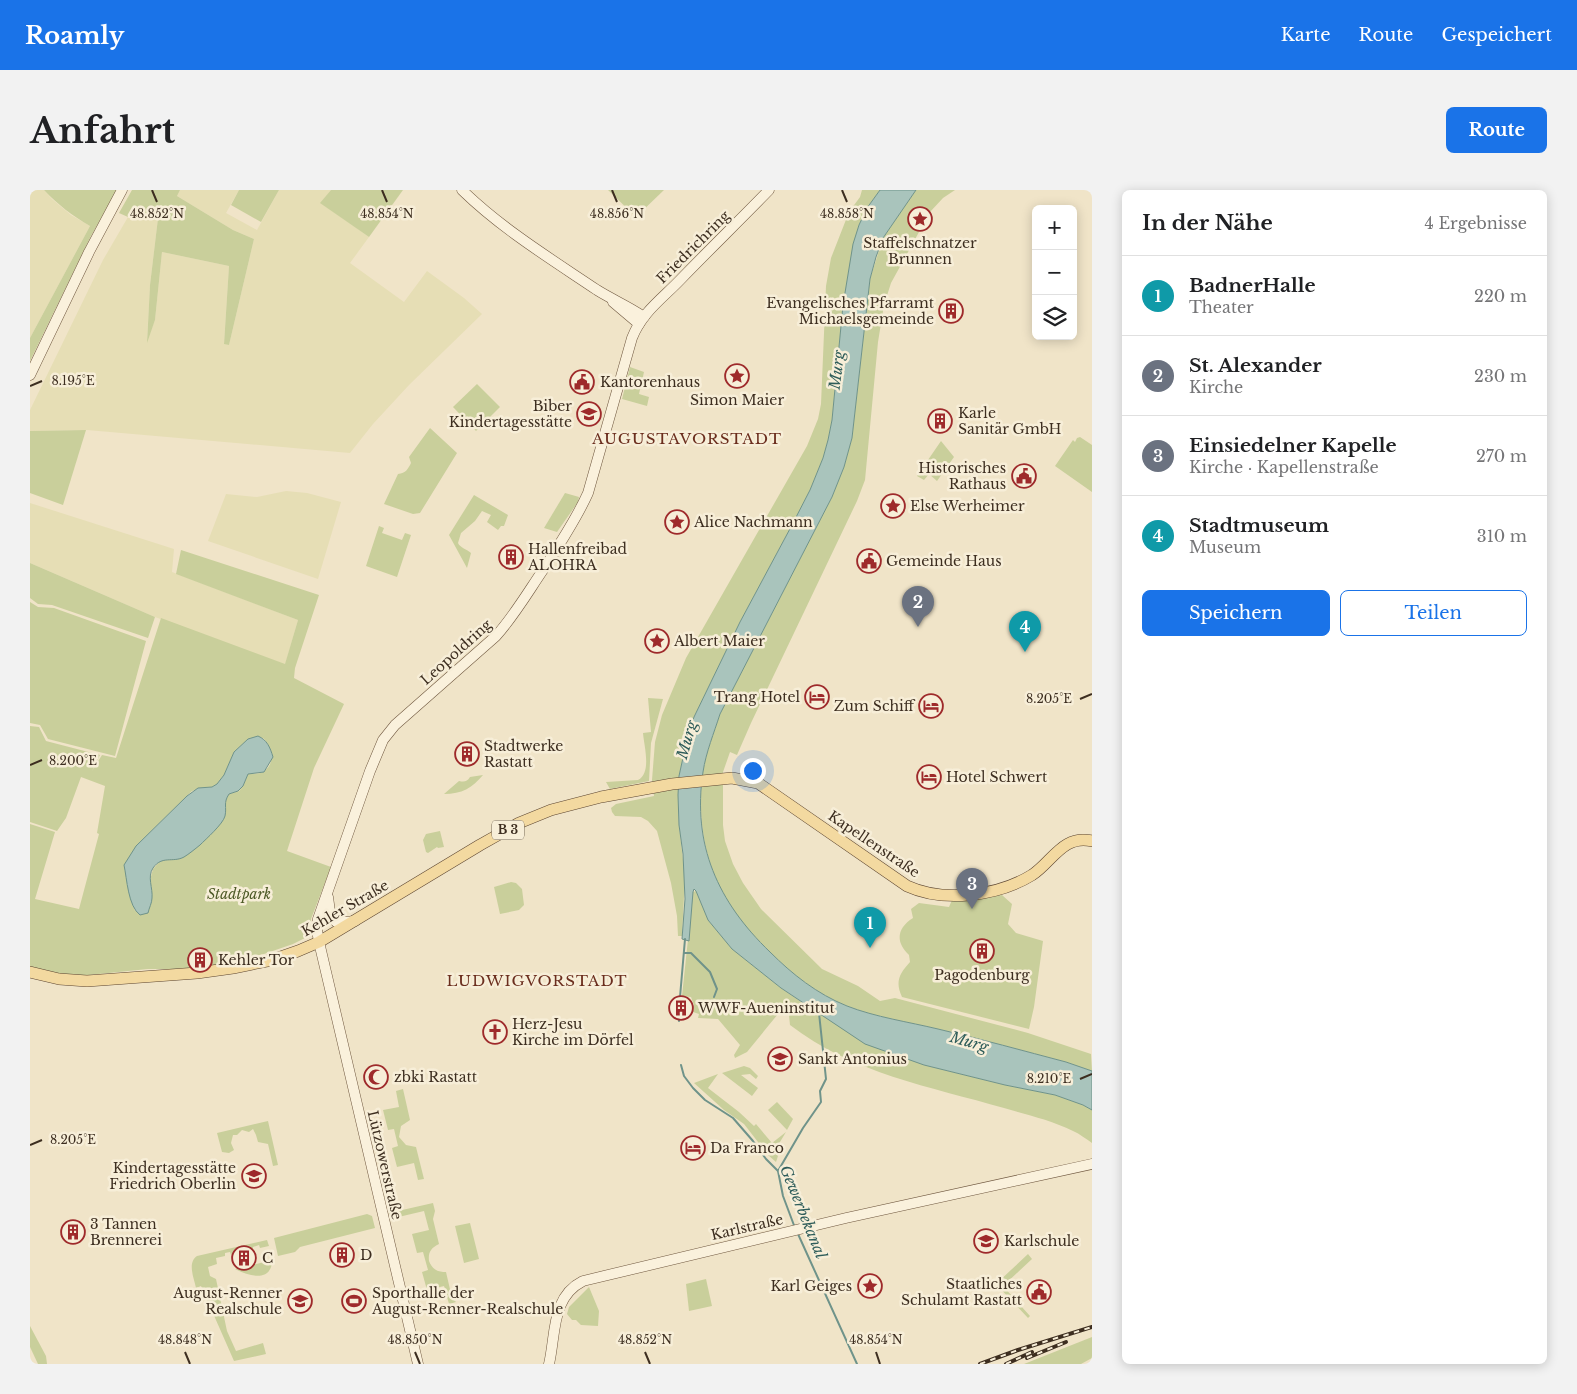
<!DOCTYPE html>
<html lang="de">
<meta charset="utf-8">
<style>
body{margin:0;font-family:"Libre Baskerville",serif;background:#f2f2f2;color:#202124}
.controls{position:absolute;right:15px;top:15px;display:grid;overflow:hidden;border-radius:8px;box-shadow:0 2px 12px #0003}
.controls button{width:45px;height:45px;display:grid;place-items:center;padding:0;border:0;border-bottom:1px solid #e0e0e0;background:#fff;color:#202124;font:25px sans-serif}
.you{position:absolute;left:722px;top:580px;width:18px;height:18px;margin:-12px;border:4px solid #fff;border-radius:50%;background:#1a73e8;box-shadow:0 0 0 8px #1a73e833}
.badge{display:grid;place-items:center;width:32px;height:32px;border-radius:50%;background:#1a73e8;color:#fff;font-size:16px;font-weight:700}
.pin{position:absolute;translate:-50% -41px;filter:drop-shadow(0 1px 2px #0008)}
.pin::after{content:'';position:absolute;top:26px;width:18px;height:15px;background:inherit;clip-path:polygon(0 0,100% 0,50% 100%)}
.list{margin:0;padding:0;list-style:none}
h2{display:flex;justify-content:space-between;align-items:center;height:65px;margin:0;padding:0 20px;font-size:21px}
h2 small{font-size:16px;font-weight:400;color:#757577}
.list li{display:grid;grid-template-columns:32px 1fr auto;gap:15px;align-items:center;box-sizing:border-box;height:80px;padding:0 20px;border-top:1px solid #e0e0e0}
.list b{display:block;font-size:19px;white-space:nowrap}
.list p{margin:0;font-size:16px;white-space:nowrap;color:#757577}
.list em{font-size:16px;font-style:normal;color:#757577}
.actions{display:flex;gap:10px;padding:15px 20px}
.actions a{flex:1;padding:11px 0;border:1px solid #1a73e8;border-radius:8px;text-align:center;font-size:18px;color:#1a73e8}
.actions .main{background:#1a73e8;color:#fff}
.icon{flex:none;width:28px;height:28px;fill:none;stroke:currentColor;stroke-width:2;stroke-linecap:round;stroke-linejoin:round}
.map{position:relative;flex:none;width:1062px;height:1174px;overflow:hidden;border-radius:8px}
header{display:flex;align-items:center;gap:30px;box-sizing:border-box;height:70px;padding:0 25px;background:#1a73e8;color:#fff}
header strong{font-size:24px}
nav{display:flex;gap:28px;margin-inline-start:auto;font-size:18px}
.intro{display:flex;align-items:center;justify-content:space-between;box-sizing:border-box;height:120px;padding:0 30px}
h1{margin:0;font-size:35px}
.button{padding:12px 22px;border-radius:8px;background:#1a73e8;color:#fff;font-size:18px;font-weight:700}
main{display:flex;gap:30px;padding:0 30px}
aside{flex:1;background:#fff;border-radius:8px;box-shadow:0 2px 12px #0003}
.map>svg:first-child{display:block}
.farmland{fill:#e6deb5}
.green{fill:#c9cf9b;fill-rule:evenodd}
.water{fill:#a9c4bc;stroke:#6f938a}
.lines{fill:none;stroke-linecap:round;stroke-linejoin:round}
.stream{stroke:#6f938a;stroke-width:2}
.secondary-casing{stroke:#6f573f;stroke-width:11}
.primary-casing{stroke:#5b4430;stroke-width:12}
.secondary{stroke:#faf1dc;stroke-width:10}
.primary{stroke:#f3d9a0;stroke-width:11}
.rail-casing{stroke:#3d2e20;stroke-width:4}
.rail{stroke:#f7eed8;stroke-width:2;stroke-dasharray:5.5;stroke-linecap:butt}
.ticks{fill:none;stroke:#3d2e20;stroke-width:2}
.labels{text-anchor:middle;stroke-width:5;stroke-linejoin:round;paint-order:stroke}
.shield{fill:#f7eed8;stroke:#756857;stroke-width:1}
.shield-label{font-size:12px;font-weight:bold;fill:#3d2e20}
.poi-label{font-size:14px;fill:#3d2e20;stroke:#f7eed8;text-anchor:start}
.street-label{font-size:14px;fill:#3d2e20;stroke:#f7eed8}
.park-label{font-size:14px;font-style:italic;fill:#4d5a26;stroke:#f7eed8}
.water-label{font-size:15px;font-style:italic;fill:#2f5d5a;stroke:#f7eed8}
.neighbourhood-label{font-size:15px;letter-spacing:1px;fill:#6b2e1e;stroke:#f7eed8}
.ticks-label{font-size:12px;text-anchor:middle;fill:#3d2e20;stroke:#f7eed8;stroke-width:5;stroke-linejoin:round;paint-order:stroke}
</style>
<header>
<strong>Roamly</strong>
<nav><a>Karte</a><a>Route</a><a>Gespeichert</a></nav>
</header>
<div class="intro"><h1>Anfahrt</h1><a class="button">Route</a></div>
<main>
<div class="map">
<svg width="1062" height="1174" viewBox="0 0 1062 1174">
<rect width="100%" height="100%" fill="#f0e4c8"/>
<g class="farmland">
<polygon points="0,0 14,0 22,9 41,25 60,36 0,148"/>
<polygon points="150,0 209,0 196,23 227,40 249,0 301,0 291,13 339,47 320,73 374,112 397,81 434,108 452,124 379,195 343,234 320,263 57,240 0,241 0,220 73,70 98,27 129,20 120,95 117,150 125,130 132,62 199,76 194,153 199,155 224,49 203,40 147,6"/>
<polygon points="256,301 277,303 311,312 288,389 178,351 196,304 227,307"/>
<polygon points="0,313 144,359 142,382 268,430 255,475 125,427 0,373"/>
</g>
<g class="green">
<path d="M14,0H87L61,46L0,171V148L60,36C43,26 28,15 14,0Z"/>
<polygon points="102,0 150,0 147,6 203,40 224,49 199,155 194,154 199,76 132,62 125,130 117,153 120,95 129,20 98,27 89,23"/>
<polygon points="209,0 249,0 231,32 201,15"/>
<polygon points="301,0 373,0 339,47 290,13"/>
<polygon points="578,0 634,0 606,27"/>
<polygon points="832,0 850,0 837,18 829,35 813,115 802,230 798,250 793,268 780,300 762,335 710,432 664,527 658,545 649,586 648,605 649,635 655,687 652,746 648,746 647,726 641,693 627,641 618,631 611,627 585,626 582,622 581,618 586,614 624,606 622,590 625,552 632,525 656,468 777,256 788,229 791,214 796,96 801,68 819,22 830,7"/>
<path d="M886,0H925L913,8L900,22L861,93L854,115L848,152L835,290L827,311L721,533L707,565L700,562L693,582V635L695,651L703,674L713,693L731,719L792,779L828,796L850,811L865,808L998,843L1061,864L1062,881L1036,872C994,861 951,849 908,839C879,832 845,827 817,816C787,804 762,784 740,762C727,749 713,735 702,720C676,679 666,630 673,582C676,562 684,543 690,524L802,307L814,277L822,248L840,89L853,48Z"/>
<polygon points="600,177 614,182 609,204 619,207 617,216 592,209"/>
<polygon points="447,194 470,217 446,241 423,217"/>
<path d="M400,238L427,263L390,323L383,324L354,314L368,284C376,283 378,279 381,273L379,267Z"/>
<polygon points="56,240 33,315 0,303 0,241"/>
<polygon points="1050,247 1062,255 1062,302 1025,276 1043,250 1045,252 1047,248"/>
<polygon points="911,251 924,267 907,291 899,284 894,290 887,286"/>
<polygon points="535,303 549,307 548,312 527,342 514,338"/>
<path d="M444,305L478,325L474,336H471L468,340L457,332L461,325L452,321L445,331L431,343L428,353C430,358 437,359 441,363L437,378L419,345Z"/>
<polygon points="349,336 354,338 352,343 372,350 375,343 381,345 367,387 336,376"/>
<path d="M151,360L289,405L265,478L264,488L314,514L284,578L257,661L301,677L281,729L280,740L275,748L263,754L234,764L169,779H118L49,786L31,785L0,778V634L25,642L5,709L49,719L69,644L67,643L75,596L51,587L36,628L27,641L0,632V536L9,537L16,551L70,565L62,581L72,565L86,568L131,428L255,474L268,430L146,384ZM233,548C242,557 246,573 234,581C230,585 223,583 218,584L213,596L209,601L199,604L195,610L196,623L137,668L130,671L123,679L120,690L105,721L97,694L106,656L162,601L175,597H182L187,594L194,585L204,562L218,549Z"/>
<polygon points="0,373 125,427 118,448 22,415 8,414 0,408"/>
<polygon points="0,412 8,417 24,418 116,451 85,566 18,549 10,535 0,533"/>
<path d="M618,508L633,509L621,553L619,591L580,599L576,592L608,590C622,583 614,556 613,543L621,542Z"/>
<path d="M453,585C442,598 432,604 414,604L429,591C434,592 437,592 440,587Z"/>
<polygon points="410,641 414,657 408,658 407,657 398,663 396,662 393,650 396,644"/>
<polygon points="481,692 486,693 492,699 494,715 489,720 470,724 464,697"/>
<path d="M666,701L678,730L702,759L751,798L789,824L894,875L975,895L1025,905L1053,915L1062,920V953C1056,949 1050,944 1043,941C1021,930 997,925 974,918C901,897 822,883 760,835L759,825L755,822L748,824L717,862L705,868L704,865L710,855L688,829L668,828L669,824L663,822L664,815L661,807L652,806L663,702Z"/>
<path d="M972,705L982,714L978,734L986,743L1013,751L1004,817L999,839L872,807C865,792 869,784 880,772L879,765C865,752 867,738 883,728L881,719L889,713L919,717L922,710Z"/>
<polygon points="714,876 720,878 728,886 726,889 720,884 711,885 728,898 722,906 692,883"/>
<polygon points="688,884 678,898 709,922 724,936 726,934 742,953 756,942 744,962 748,966 746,972 738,965 714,934 694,920 664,893"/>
<polygon points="373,899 380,930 371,936 369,947 376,955 386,957 394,989 388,990 384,973 367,977 362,958 368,956 364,939 358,940 353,920 369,917 366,901"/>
<polygon points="747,912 763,929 757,940 738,920"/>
<polygon points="238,931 248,975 243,976 238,954 228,952 226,945 223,939 219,942 212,940 207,945 203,945 201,953 204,960 199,963 192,962 187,943"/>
<path d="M403,1013L405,1021L403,1029L409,1054C401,1058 398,1062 399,1071C402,1079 407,1082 416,1082L422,1108L426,1112L419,1114L414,1096L397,1100L392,1082L398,1080L393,1062L387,1063L382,1044L399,1040L394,1021L360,1029L359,1023Z"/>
<polygon points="337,1024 342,1026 345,1038 270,1057 265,1062 248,1066 244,1048"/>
<polygon points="440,1033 449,1069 434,1073 425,1036"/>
<path d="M237,1050L239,1056L230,1058L229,1055L223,1057V1060L201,1065L200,1062L195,1063V1066L186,1068L187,1074L178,1077L180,1086L186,1089L197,1141L206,1161L233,1153L236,1164L204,1171L171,1096L166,1098C164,1088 157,1073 167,1066Z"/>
<polygon points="998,1064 1002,1069 973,1096 1000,1126 998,1128 966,1094"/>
<path d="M239,1071L242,1073C239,1093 217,1085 205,1079Z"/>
<polygon points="676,1089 682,1116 659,1121 656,1094"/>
<polygon points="559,1097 569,1121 568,1136 551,1135 546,1130 542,1130 537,1124 539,1117"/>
<polygon points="0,1136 16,1166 17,1174 8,1174 0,1157"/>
<polygon points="1062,1147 1062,1168 1051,1174 994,1174"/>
</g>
<g class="water">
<path d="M850,0H886L853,48L846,67L840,89L822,248L814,277L802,307L690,524C684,543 676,562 673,582C662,655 688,712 740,762C762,784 787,804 817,816C845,827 879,832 908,839C951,849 994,861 1036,872L1062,881V920L1053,915L1025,905L975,895L894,875L835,854L751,798L702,759L678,730L666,701L664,699L663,702L659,751L652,749L655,709L653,664L649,635L648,605L649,586L658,545L664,527L710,432L762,335L780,300L793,268L798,250L802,230L813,115L823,54L829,35L837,18Z"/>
<path d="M228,546C237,550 240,557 243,567L234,582L218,584L213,596L208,601L199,604C193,613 197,617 195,626C193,634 176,649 170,655C165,659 159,664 154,667C143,673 132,665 123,678C117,687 123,698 122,708C122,713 119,718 118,723L110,725C98,716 97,689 94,675L106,656L157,606L168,598L182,597L187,594L194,585L204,562L218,549Z"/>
</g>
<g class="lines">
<g class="stream">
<polyline points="654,763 661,763 680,782 687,799 684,807"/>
<polyline points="650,807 655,749"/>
<polyline points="649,824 649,831"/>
<polyline points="651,875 654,886 663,898 675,910 703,928 723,951 736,969 748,981 753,1006 765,1038"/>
<polyline points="748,981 773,938 791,912 790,901 796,889 789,823"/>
<polyline points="768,1044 827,1174"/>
</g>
<g class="secondary-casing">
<g id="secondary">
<path d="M432,0C472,39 521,69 567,100C583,110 598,116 614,127"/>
<polyline points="583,112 609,134"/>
<polyline points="0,185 59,62 92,0"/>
<polyline points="298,707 300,722 306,732 316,732 325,731"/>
<path d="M388,1174L289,752L287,740L288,729L340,581L353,550L365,535L466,446C484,426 498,402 513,380C529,355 546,330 558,303L602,148C612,122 633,108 651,89C680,59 710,30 739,0"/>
<path d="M519,1174C526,1144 521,1107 553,1091L816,1028L1062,974"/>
</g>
</g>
<g class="primary-casing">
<path id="primary" d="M0,782L29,789L57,791L167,783L203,778L242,770L268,761L289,752L450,655L489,633L521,620L571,607L642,594L702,588L728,593L877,696C914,713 968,706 1002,685C1022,672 1033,644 1062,651"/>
</g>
<use href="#secondary" class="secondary"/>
<use href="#primary" class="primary"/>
<g class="rail-casing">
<g id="rail">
<polyline points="997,1168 1036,1152"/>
<polyline points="950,1174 988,1160 1062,1137"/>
<polyline points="976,1174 1002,1162"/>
</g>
</g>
<use href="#rail" class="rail"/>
</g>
<path class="ticks" d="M122,0L127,12M352,0L357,12M582,0L587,12M812,0L817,12M0,196L12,191M1050,509L1062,504M0,575L12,570M1050,889L1062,884M0,955L12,950M155,1162L160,1174M385,1162L390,1174M615,1162L620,1174M846,1162L850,1174"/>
<defs>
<g id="sight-ring" transform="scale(1.25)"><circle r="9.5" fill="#f7eed8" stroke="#9e2a2b" stroke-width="1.5"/><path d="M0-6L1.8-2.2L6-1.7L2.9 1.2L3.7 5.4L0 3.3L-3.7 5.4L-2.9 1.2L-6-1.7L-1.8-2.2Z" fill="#9e2a2b"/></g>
<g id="building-ring" transform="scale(1.25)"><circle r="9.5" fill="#f7eed8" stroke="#9e2a2b" stroke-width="1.5"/><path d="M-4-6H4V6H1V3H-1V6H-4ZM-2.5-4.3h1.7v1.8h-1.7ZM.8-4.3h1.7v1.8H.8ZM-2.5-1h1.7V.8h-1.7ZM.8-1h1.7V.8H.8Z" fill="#9e2a2b"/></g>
<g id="civic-ring" transform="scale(1.25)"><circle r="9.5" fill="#f7eed8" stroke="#9e2a2b" stroke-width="1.5"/><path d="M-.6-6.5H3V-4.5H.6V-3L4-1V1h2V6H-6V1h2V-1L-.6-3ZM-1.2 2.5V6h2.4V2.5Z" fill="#9e2a2b"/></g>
<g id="school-ring" transform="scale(1.25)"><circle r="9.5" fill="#f7eed8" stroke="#9e2a2b" stroke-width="1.5"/><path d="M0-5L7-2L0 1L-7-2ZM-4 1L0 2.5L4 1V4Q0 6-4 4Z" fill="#9e2a2b"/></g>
<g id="hotel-ring" transform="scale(1.25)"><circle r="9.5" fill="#f7eed8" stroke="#9e2a2b" stroke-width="1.5"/><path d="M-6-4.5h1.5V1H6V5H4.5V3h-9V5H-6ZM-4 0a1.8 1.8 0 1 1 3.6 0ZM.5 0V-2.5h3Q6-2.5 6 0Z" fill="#9e2a2b"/></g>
<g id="church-ring" transform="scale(1.25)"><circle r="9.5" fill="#f7eed8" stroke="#9e2a2b" stroke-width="1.5"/><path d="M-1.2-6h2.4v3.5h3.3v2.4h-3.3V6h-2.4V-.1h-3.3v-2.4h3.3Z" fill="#9e2a2b"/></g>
<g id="mosque-ring" transform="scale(1.25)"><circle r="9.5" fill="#f7eed8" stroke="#9e2a2b" stroke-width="1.5"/><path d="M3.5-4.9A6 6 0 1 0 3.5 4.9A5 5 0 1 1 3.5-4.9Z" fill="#9e2a2b"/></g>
<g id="stadium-ring" transform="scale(1.25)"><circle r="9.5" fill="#f7eed8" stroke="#9e2a2b" stroke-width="1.5"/><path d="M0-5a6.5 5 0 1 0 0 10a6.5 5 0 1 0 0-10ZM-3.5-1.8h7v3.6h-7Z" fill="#9e2a2b"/></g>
</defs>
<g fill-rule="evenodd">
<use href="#sight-ring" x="890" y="29"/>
<use href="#building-ring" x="921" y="121"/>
<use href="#sight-ring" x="707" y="186"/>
<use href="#civic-ring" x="552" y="192"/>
<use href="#school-ring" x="559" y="224"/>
<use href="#building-ring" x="910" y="231"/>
<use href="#civic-ring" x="994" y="286"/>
<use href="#sight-ring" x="863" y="316"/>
<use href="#sight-ring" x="647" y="332"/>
<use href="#building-ring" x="481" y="367"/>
<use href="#civic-ring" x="839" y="371"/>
<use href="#sight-ring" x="627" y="451"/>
<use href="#hotel-ring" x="787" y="507"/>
<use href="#hotel-ring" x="901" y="516"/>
<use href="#building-ring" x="437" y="564"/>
<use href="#hotel-ring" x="899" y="587"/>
<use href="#building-ring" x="952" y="761"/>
<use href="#building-ring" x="170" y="770"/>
<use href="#building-ring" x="651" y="818"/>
<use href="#church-ring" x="465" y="842"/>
<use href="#school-ring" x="750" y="869"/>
<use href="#mosque-ring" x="346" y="887"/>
<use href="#hotel-ring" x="663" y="958"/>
<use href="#school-ring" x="224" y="986"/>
<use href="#building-ring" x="43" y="1042"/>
<use href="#school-ring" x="956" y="1051"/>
<use href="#building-ring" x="312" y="1065"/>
<use href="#building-ring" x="214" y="1068"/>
<use href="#sight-ring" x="840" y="1096"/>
<use href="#civic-ring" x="1009" y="1102"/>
<use href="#school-ring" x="270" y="1111"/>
<use href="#stadium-ring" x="324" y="1111"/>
</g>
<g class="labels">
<rect class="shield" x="462" y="630.5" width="32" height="19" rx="4"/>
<g class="shield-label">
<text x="478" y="644">B 3</text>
</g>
<g class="poi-label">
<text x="890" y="58" text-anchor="middle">Staffelschnatzer<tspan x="890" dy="16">Brunnen</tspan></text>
<text x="904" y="118" text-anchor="end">Evangelisches Pfarramt<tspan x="904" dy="16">Michaelsgemeinde</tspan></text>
<text x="570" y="197">Kantorenhaus</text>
<text x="707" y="215" text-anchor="middle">Simon Maier</text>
<text x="542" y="221" text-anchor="end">Biber<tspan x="542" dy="16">Kindertagesstätte</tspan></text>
<text x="928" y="228">Karle<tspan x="928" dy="16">Sanitär GmbH</tspan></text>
<text x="976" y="283" text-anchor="end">Historisches<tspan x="976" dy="16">Rathaus</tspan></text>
<text x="880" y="321">Else Werheimer</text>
<text x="664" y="337">Alice Nachmann</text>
<text x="498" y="364">Hallenfreibad<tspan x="498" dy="16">ALOHRA</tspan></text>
<text x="856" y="376">Gemeinde Haus</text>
<text x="644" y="456">Albert Maier</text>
<text x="770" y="512" text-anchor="end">Trang Hotel</text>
<text x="884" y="521" text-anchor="end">Zum Schiff</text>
<text x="454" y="561">Stadtwerke<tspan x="454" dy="16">Rastatt</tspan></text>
<text x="916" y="592">Hotel Schwert</text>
<text x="188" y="775">Kehler Tor</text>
<text x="952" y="790" text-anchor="middle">Pagodenburg</text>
<text x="668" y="823">WWF-Aueninstitut</text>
<text x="482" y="839">Herz-Jesu<tspan x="482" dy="16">Kirche im Dörfel</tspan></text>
<text x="768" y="874">Sankt Antonius</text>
<text x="364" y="892">zbki Rastatt</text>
<text x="680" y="963">Da Franco</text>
<text x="206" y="983" text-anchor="end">Kindertagesstätte<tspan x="206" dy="16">Friedrich Oberlin</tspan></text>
<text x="60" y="1039">3 Tannen<tspan x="60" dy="16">Brennerei</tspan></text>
<text x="974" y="1056">Karlschule</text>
<text x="330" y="1070">D</text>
<text x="232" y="1073">C</text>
<text x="992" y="1099" text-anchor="end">Staatliches<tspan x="992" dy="16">Schulamt Rastatt</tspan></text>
<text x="822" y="1101" text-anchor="end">Karl Geiges</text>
<text x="252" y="1108" text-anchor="end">August-Renner<tspan x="252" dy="16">Realschule</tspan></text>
<text x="342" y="1108">Sporthalle der<tspan x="342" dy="16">August-Renner-Realschule</tspan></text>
</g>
<g class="street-label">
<text transform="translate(663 57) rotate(-45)" y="5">Friedrichring</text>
<text transform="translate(426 462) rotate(-42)" y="5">Leopoldring</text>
<text transform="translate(844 654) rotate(34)" y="5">Kapellenstraße</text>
<text transform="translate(315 718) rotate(-30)" y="5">Kehler Straße</text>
<text transform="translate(355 975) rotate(77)" y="5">Lützowerstraße</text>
<text transform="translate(717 1037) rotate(-13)" y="5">Karlstraße</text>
</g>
<g class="park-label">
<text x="209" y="709">Stadtpark</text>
</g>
<g class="water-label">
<text transform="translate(807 180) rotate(-83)" y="5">Murg</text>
<text transform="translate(657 550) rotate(-74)" y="5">Murg</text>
<text transform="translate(939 852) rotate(16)" y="5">Murg</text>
<text transform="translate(773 1022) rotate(68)" y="5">Gewerbekanal</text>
</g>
<g class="neighbourhood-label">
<text x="657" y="254">AUGUSTAVORSTADT</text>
<text x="507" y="796">LUDWIGVORSTADT</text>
</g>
</g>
<g class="ticks-label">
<text x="127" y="28">48.852°N</text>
<text x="357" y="28">48.854°N</text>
<text x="587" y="28">48.856°N</text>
<text x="817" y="28">48.858°N</text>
<text x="43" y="195">8.195°E</text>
<text x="1019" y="513">8.205°E</text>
<text x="43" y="575">8.200°E</text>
<text x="1019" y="893">8.210°E</text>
<text x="43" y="954">8.205°E</text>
<text x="155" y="1154">48.848°N</text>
<text x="385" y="1154">48.850°N</text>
<text x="615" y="1154">48.852°N</text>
<text x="846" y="1154">48.854°N</text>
</g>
</svg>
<div class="controls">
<button>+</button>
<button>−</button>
<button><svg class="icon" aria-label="layers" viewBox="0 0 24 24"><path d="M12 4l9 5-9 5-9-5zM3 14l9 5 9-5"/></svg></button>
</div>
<div class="you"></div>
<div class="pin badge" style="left:840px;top:758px;background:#0f9aa8">1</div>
<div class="pin badge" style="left:888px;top:437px;background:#6b7280">2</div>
<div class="pin badge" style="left:942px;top:719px;background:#6b7280">3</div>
<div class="pin badge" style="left:995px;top:462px;background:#0f9aa8">4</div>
</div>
<aside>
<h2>In der Nähe<small>4 Ergebnisse</small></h2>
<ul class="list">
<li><span class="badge" style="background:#0f9aa8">1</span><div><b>BadnerHalle</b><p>Theater</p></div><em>220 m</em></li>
<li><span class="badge" style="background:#6b7280">2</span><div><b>St. Alexander</b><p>Kirche</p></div><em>230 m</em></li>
<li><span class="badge" style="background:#6b7280">3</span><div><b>Einsiedelner Kapelle</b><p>Kirche · Kapellenstraße</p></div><em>270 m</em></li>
<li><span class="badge" style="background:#0f9aa8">4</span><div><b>Stadtmuseum</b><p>Museum</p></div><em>310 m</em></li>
</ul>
<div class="actions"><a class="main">Speichern</a><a>Teilen</a></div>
</aside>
</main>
